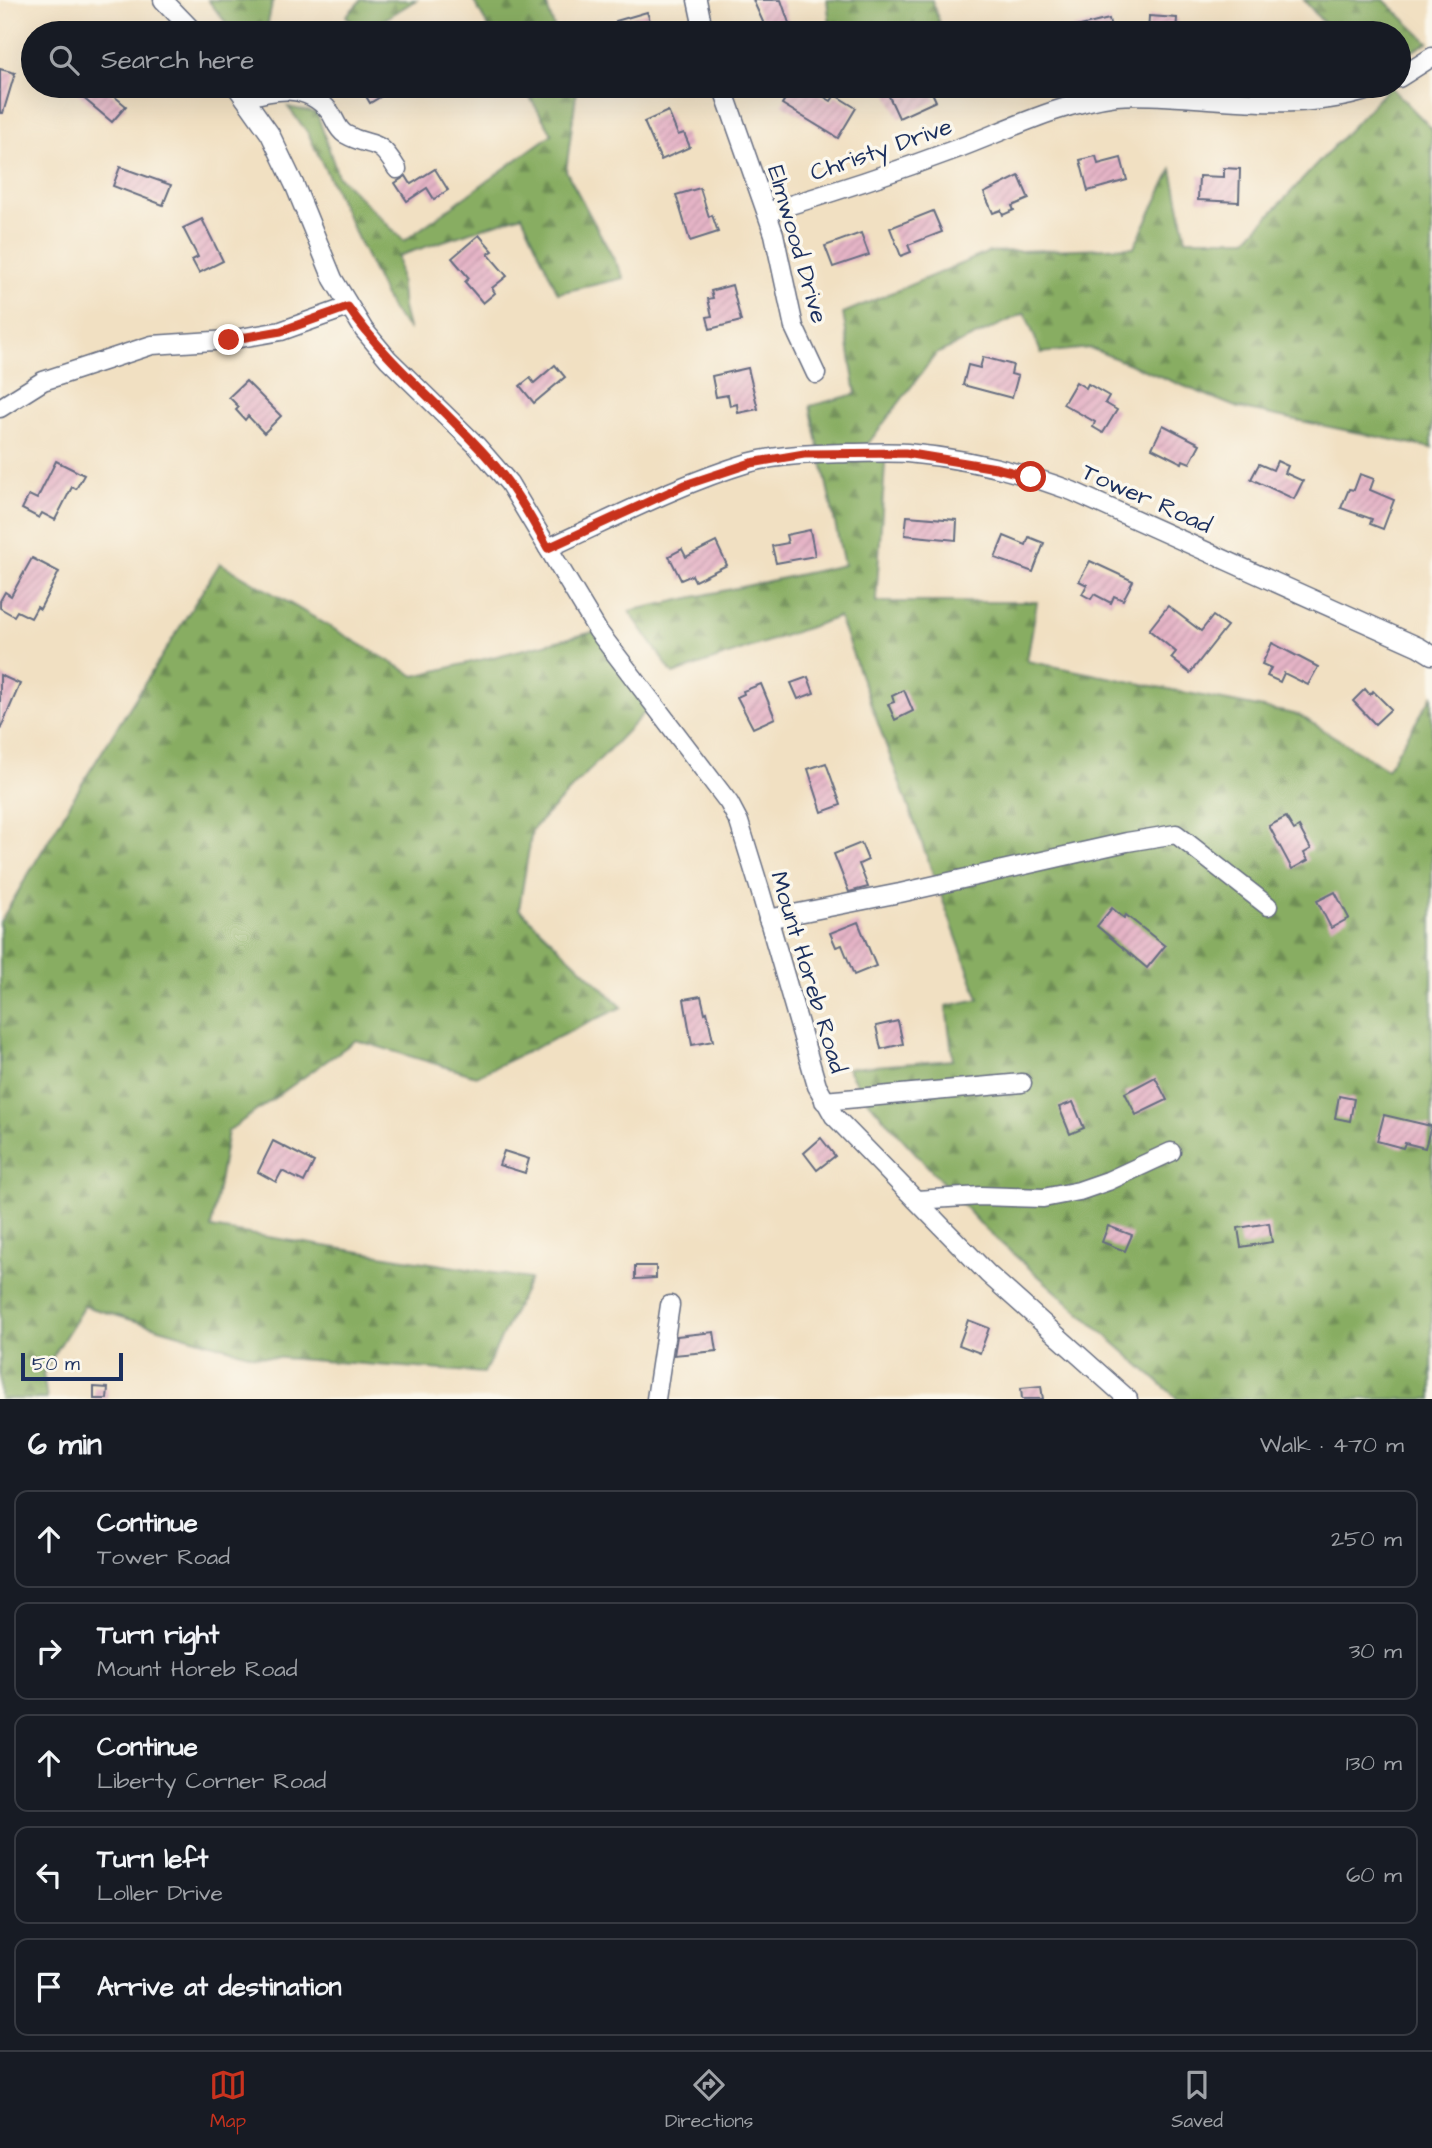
<!DOCTYPE html>
<meta charset="utf-8">
<style>
body{margin:0;font-family:"Architects Daughter",sans-serif;background:#20242c;color:#f1f3f6}
.scale{position:absolute;left:21px;bottom:18px;width:102px;box-sizing:border-box;padding-left:7px;border:4px solid #1b2f5e;border-top:0;font-size:19px;line-height:24px;white-space:nowrap;color:#1b2f5e;-webkit-text-stroke:5px #fbf7ec;paint-order:stroke}
.stop{position:absolute;width:21px;height:21px;margin:-16px;border:5px solid #c8321e;border-radius:50%;background:#fff}
.stop.end{background:#c8321e;border-color:#fff;box-shadow:0 2px 7px #0008}
.list{margin:0;padding:0;list-style:none}
h2{display:flex;justify-content:space-between;align-items:center;height:91px;margin:0;padding:0 28px;font-size:30px}
h2 small{font-size:23px;font-weight:400;color:#9ea1a6}
.list li{display:grid;grid-template-columns:46px 1fr auto;gap:21px;align-items:center;box-sizing:border-box;height:98px;margin:0 14px 14px;padding:0 14px;border:2px solid #363941;border-radius:14px}
.list b{display:block;font-size:26px;white-space:nowrap}
.list p{margin:0;font-size:23px;white-space:nowrap;color:#9ea1a6}
.list em{font-size:23px;font-style:normal;color:#9ea1a6}
.icon{flex:none;width:38px;height:38px;fill:none;stroke:currentColor;stroke-width:2;stroke-linecap:round;stroke-linejoin:round}
.map{position:relative;flex:none;width:1432px;height:1399px;overflow:hidden}
.search{position:absolute;background:#171b24;box-shadow:0 7px 28px #0002;left:21px;right:21px;top:21px;height:77px;display:flex;align-items:center;gap:18px;box-sizing:border-box;padding:0 24px;border-radius:38px;color:#9ea1a6;font-size:26px}
.sheet{height:651px;background:#171b24}
nav{display:flex;justify-content:space-around;align-items:center;box-sizing:border-box;height:98px;border-top:2px solid #363941;background:#171b24;font-size:19px;color:#9ea1a6}
nav a{display:grid;justify-items:center;gap:4px}
nav .on{color:#c8321e}
.map>svg:first-child{display:block}
.forest{fill:url(#forest-firs);stroke:#526e60;stroke-width:2}
.building{fill:url(#building-hatch)}
.lines{fill:none;stroke-linecap:round;stroke-linejoin:round}
.minor-casing{stroke:#666d81;stroke-width:21}
.minor{stroke:#fff;stroke-width:18}
.route{stroke:#c8321e;stroke-width:9}
.labels{text-anchor:middle;stroke-width:7;stroke-linejoin:round;paint-order:stroke}
.street-label{font-size:24px;fill:#1b2f5e;stroke:#fbf7ec}
</style>
<div class="map">
<svg width="1432" height="1399" viewBox="0 0 1432 1399">
<defs>
<pattern id="forest-firs" width="22" height="20" patternUnits="userSpaceOnUse" patternTransform="scale(1.75)"><rect width="22" height="20" fill="#88ad62"/><path d="M5 1l3.5 6h-7zM16 11l3.5 6h-7z" fill="#6e8d54"/></pattern>
<pattern id="building-hatch" width="6" height="6" patternUnits="userSpaceOnUse" patternTransform="scale(1.75)"><rect width="6" height="6" fill="#e5b4c6"/><path d="M-1 1l2-2M0 6l6-6M5 7l2-2" fill="none" stroke="#c49bac"/></pattern>
</defs>
<rect width="100%" height="100%" fill="#fbf7ec"/>
<filter id="ink" filterUnits="userSpaceOnUse"><feTurbulence type="fractalNoise" baseFrequency=".0143" numOctaves="2"/><feDisplacementMap in="SourceGraphic" scale="14" xChannelSelector="R" yChannelSelector="G"/><feConvolveMatrix kernelMatrix="1 2 1 2 8 2 1 2 1" color-interpolation-filters="sRGB"/></filter>
<filter id="wash" filterUnits="userSpaceOnUse"><feTurbulence type="fractalNoise" baseFrequency=".00686" numOctaves="4" result="noise"/><feDisplacementMap in="SourceGraphic" scale="28" xChannelSelector="R" yChannelSelector="G"/><feGaussianBlur stdDeviation="1.57" result="paint"/><feColorMatrix in="noise" values="0 0 0 0 0 0 0 0 0 0 0 0 0 0 0 0 0 1.4 0 .05"/><feComposite in="paint" operator="in"/></filter>
<g filter="url(#wash)">
<rect width="100%" height="100%" fill="#f1e0c2"/>
<g class="forest">
<polygon points="208,0 273,0 267,27 260,33 234,33"/>
<polygon points="361,0 416,0 362,33 346,16"/>
<polygon points="473,0 545,0 556,33 492,33"/>
<polygon points="827,0 932,0 942,31 939,33 831,33"/>
<polygon points="1304,0 1384,0 1428,42 1399,59 1399,33 1332,33"/>
<polygon points="523,86 573,86 576,95 566,171 624,278 558,293 522,215 398,256 403,308 408,328 392,311 308,133 288,107 317,113 338,176 404,241 552,134"/>
<polygon points="1390,86 1432,129 1432,448 1238,408 1090,348 1041,353 1025,313 936,354 864,449 886,450 876,602 1037,602 1027,661 1299,715 1387,769 1432,696 1432,1399 1178,1399 985,1229 867,1100 847,1068 953,1060 946,1006 979,999 839,617 673,674 629,611 844,565 810,406 856,394 843,313 989,252 1134,247 1172,169 1186,239 1247,239"/>
<polygon points="220,563 415,676 598,631 652,705 532,830 519,909 622,1007 476,1076 356,1040 228,1131 211,1228 530,1279 484,1373 255,1356 84,1306 43,1373 47,1399 0,1399 0,922 83,782"/>
</g>
<g id="blocks">
<g class="building">
<polygon points="753,0 781,0 790,26 768,33"/>
<polygon points="647,12 654,33 619,33 616,21"/>
<polygon points="1149,16 1177,18 1176,33 1148,33"/>
<polygon points="1109,19 1112,33 1069,33 1068,29"/>
<polygon points="0,69 15,73 3,113 0,113"/>
<polygon points="69,86 102,86 126,106 112,122"/>
<polygon points="360,86 398,86 370,103"/>
<polygon points="793,86 806,86 831,101 835,95 856,108 838,138 782,104"/>
<polygon points="901,86 916,86 918,91 929,86 936,101 899,118 887,92"/>
<polygon points="668,111 678,135 684,133 690,147 661,160 644,122"/>
<polygon points="1096,156 1098,164 1121,158 1127,180 1088,191 1080,160"/>
<polygon points="120,167 171,185 163,205 113,186"/>
<polygon points="1224,168 1240,169 1239,202 1198,200 1199,176 1224,177"/>
<polygon points="435,169 448,190 434,199 427,188 407,201 395,183 406,176 411,184"/>
<polygon points="1019,176 1029,199 1012,206 1014,210 1003,215 1001,210 993,213 984,193"/>
<polygon points="700,188 709,217 712,215 718,232 690,241 676,195"/>
<polygon points="933,211 942,232 908,245 911,252 901,256 890,228"/>
<polygon points="202,219 223,261 199,273 192,260 198,257 183,228"/>
<polygon points="861,233 869,255 833,267 825,246"/>
<polygon points="479,235 493,251 488,254 507,276 492,288 495,293 483,303 465,282 469,278 452,258"/>
<polygon points="732,285 741,321 710,329 707,317 712,316 708,299 713,298 711,291"/>
<polygon points="983,357 1013,365 1011,374 1018,376 1012,398 963,385 968,365 980,368"/>
<polygon points="555,365 565,377 534,403 520,386 530,378 534,383"/>
<polygon points="748,368 758,409 738,413 737,404 730,406 728,395 716,397 712,376"/>
<polygon points="246,381 281,416 264,433 248,416 245,420 236,410 239,407 229,397"/>
<polygon points="1076,382 1086,388 1088,384 1109,396 1105,403 1117,410 1103,433 1093,427 1095,422 1063,404"/>
<polygon points="1163,425 1200,444 1190,463 1183,460 1182,463 1152,448"/>
<polygon points="56,461 84,475 76,489 72,487 55,520 42,513 39,518 22,509 29,495 37,499"/>
<polygon points="1277,461 1288,466 1285,473 1303,481 1294,499 1251,479 1259,464 1273,470"/>
<polygon points="1360,474 1374,479 1370,490 1394,500 1383,529 1370,524 1372,519 1341,508 1349,489 1354,490"/>
<polygon points="907,516 957,520 956,540 905,535"/>
<polygon points="810,530 815,556 776,563 772,546 788,543 786,535"/>
<polygon points="1004,536 1026,545 1029,537 1044,543 1033,572 995,558"/>
<polygon points="716,542 727,565 695,581 692,575 681,580 669,556 682,549 686,557"/>
<polygon points="32,558 59,572 40,609 37,607 31,618 17,611 14,616 0,608 0,601 5,592 11,596"/>
<polygon points="1090,561 1133,581 1123,600 1114,596 1111,603 1094,594 1091,599 1082,594 1087,585 1079,581"/>
<polygon points="1168,606 1201,631 1213,616 1227,626 1190,673 1171,658 1176,652 1149,630"/>
<polygon points="1272,643 1318,667 1308,685 1284,673 1280,682 1267,676 1271,668 1262,664"/>
<polygon points="0,675 20,684 0,730"/>
<polygon points="808,677 814,693 798,699 791,683"/>
<polygon points="761,684 775,718 753,728 737,697 744,694 743,691"/>
<polygon points="1365,689 1370,695 1373,691 1391,709 1375,724 1353,701"/>
<polygon points="904,690 913,711 895,720 888,704 894,702 892,696"/>
<polygon points="826,763 841,805 822,812 808,769"/>
<polygon points="1286,817 1294,830 1299,827 1311,849 1304,853 1308,860 1292,869 1269,826"/>
<polygon points="861,843 868,860 859,864 868,887 849,892 834,854"/>
<polygon points="1335,892 1349,918 1331,928 1317,901"/>
<polygon points="1112,908 1124,918 1126,915 1165,946 1147,968 1097,926"/>
<polygon points="858,922 876,966 854,975 842,945 836,947 830,933"/>
<polygon points="701,996 705,1013 707,1012 713,1041 692,1045 684,999"/>
<polygon points="898,1021 903,1044 881,1049 876,1026"/>
<polygon points="1155,1077 1167,1100 1136,1115 1125,1093"/>
<polygon points="1339,1096 1354,1099 1350,1121 1335,1118"/>
<polygon points="1073,1102 1084,1128 1070,1134 1059,1107"/>
<polygon points="1384,1115 1431,1126 1425,1148 1405,1143 1403,1148 1377,1141"/>
<polygon points="821,1138 835,1156 817,1170 804,1153"/>
<polygon points="273,1141 314,1162 304,1182 282,1171 276,1182 258,1172"/>
<polygon points="504,1151 529,1159 525,1173 499,1165"/>
<polygon points="1269,1223 1272,1242 1241,1247 1238,1228"/>
<polygon points="1108,1226 1132,1235 1125,1251 1102,1242"/>
<polygon points="635,1266 656,1266 656,1278 635,1279"/>
<polygon points="968,1320 989,1328 980,1353 959,1345"/>
<polygon points="714,1332 717,1351 674,1355 677,1336"/>
<polygon points="1041,1386 1043,1399 1022,1399 1021,1388"/>
<polygon points="94,1387 108,1388 107,1399 94,1399"/>
</g>
</g>
</g>
<g filter="url(#ink)">
<use href="#blocks" fill-opacity="0" stroke="#666d81" stroke-width="2"/>
<g class="lines">
<g class="minor-casing">
<g id="minor">
<polyline points="163,0 195,33"/>
<polyline points="697,0 704,33"/>
<polyline points="1399,78 1432,57"/>
<polyline points="236,86 270,134 295,186 333,279 364,330 388,359 476,445 509,483 598,631 729,803 739,822 760,890 817,1086 834,1116 988,1274 1128,1399"/>
<polyline points="722,86 774,234 794,327 816,374"/>
<path d="M245,98C276,89 307,83 330,112C335,119 337,129 345,134C373,150 376,134 397,169"/>
<path d="M767,212C832,193 895,172 959,148C1009,129 1062,103 1116,96C1137,94 1159,96 1180,97C1246,101 1317,111 1380,86"/>
<polyline points="0,408 43,381 152,345 229,340 281,331 348,307"/>
<path d="M548,548C614,518 679,484 748,463C781,454 815,454 848,453C867,453 887,452 907,453C962,458 1019,471 1072,491L1419,647L1432,655"/>
<polyline points="768,919 900,893 1127,842 1176,834 1268,906"/>
<polyline points="824,1101 1022,1083"/>
<polyline points="916,1200 981,1196 1043,1198 1079,1191 1108,1181 1171,1152"/>
<polyline points="656,1399 670,1305"/>
</g>
</g>
<use href="#minor" class="minor"/>
</g>
</g>
<g class="lines" filter="url(#ink)">
<path class="route" d="M229,340L281,331L348,307C390,368 449,411 496,467C517,492 532,520 548,548L685,485L751,463L804,454L905,453L996,468L1031,477"/>
</g>
<g class="labels">
<g class="street-label">
<text transform="translate(881 149) rotate(-19)" y="8">Christy Drive</text>
<text transform="translate(798 244) rotate(74)" y="8">Elmwood Drive</text>
<text transform="translate(1147 498) rotate(24)" y="8">Tower Road</text>
<text transform="translate(809 972) rotate(73)" y="8">Mount Horeb Road</text>
</g>
</g>
</svg>
<div class="scale">50 m</div>
<div class="stop" style="left:1031px;top:477px"></div>
<div class="stop end" style="left:229px;top:340px"></div>
<div class="search"><svg class="icon" aria-label="search" viewBox="0 0 24 24"><circle cx="10" cy="10" r="6"/><path d="M15 15l6 6"/></svg>Search here</div>
</div>
<section class="sheet">
<h2>6 min<small>Walk · 470 m</small></h2>
<ul class="list">
<li><svg class="icon" aria-label="ahead" viewBox="0 0 24 24"><path d="M12 20V5M6 11l6-6 6 6"/></svg><div><b>Continue</b><p>Tower Road</p></div><em>250 m</em></li>
<li><svg class="icon" aria-label="right" viewBox="0 0 24 24"><path d="M7 20v-9h11M14 6l5 5-5 5"/></svg><div><b>Turn right</b><p>Mount Horeb Road</p></div><em>30 m</em></li>
<li><svg class="icon" aria-label="ahead" viewBox="0 0 24 24"><path d="M12 20V5M6 11l6-6 6 6"/></svg><div><b>Continue</b><p>Liberty Corner Road</p></div><em>130 m</em></li>
<li><svg class="icon" aria-label="left" viewBox="0 0 24 24"><path d="M17 20v-9H6M10 6l-5 5 5 5"/></svg><div><b>Turn left</b><p>Loller Drive</p></div><em>60 m</em></li>
<li><svg class="icon" aria-label="arrive" viewBox="0 0 24 24"><path d="M6 21V4h12l-3 4 3 4H6"/></svg><div><b>Arrive at destination</b></div></li>
</ul>
</section>
<nav>
<a class="on"><svg class="icon" aria-label="map" viewBox="0 0 24 24"><path d="M3 6l6-2 6 2 6-2v14l-6 2-6-2-6 2zM9 4v14M15 6v14"/></svg>Map</a>
<a><svg class="icon" aria-label="directions" viewBox="0 0 24 24"><path d="M12 3l9 9-9 9-9-9zM9 14v-3h6M13 9l2 2-2 2"/></svg>Directions</a>
<a><svg class="icon" aria-label="saved" viewBox="0 0 24 24"><path d="M7 4h10v16l-5-4-5 4z"/></svg>Saved</a>
</nav>
